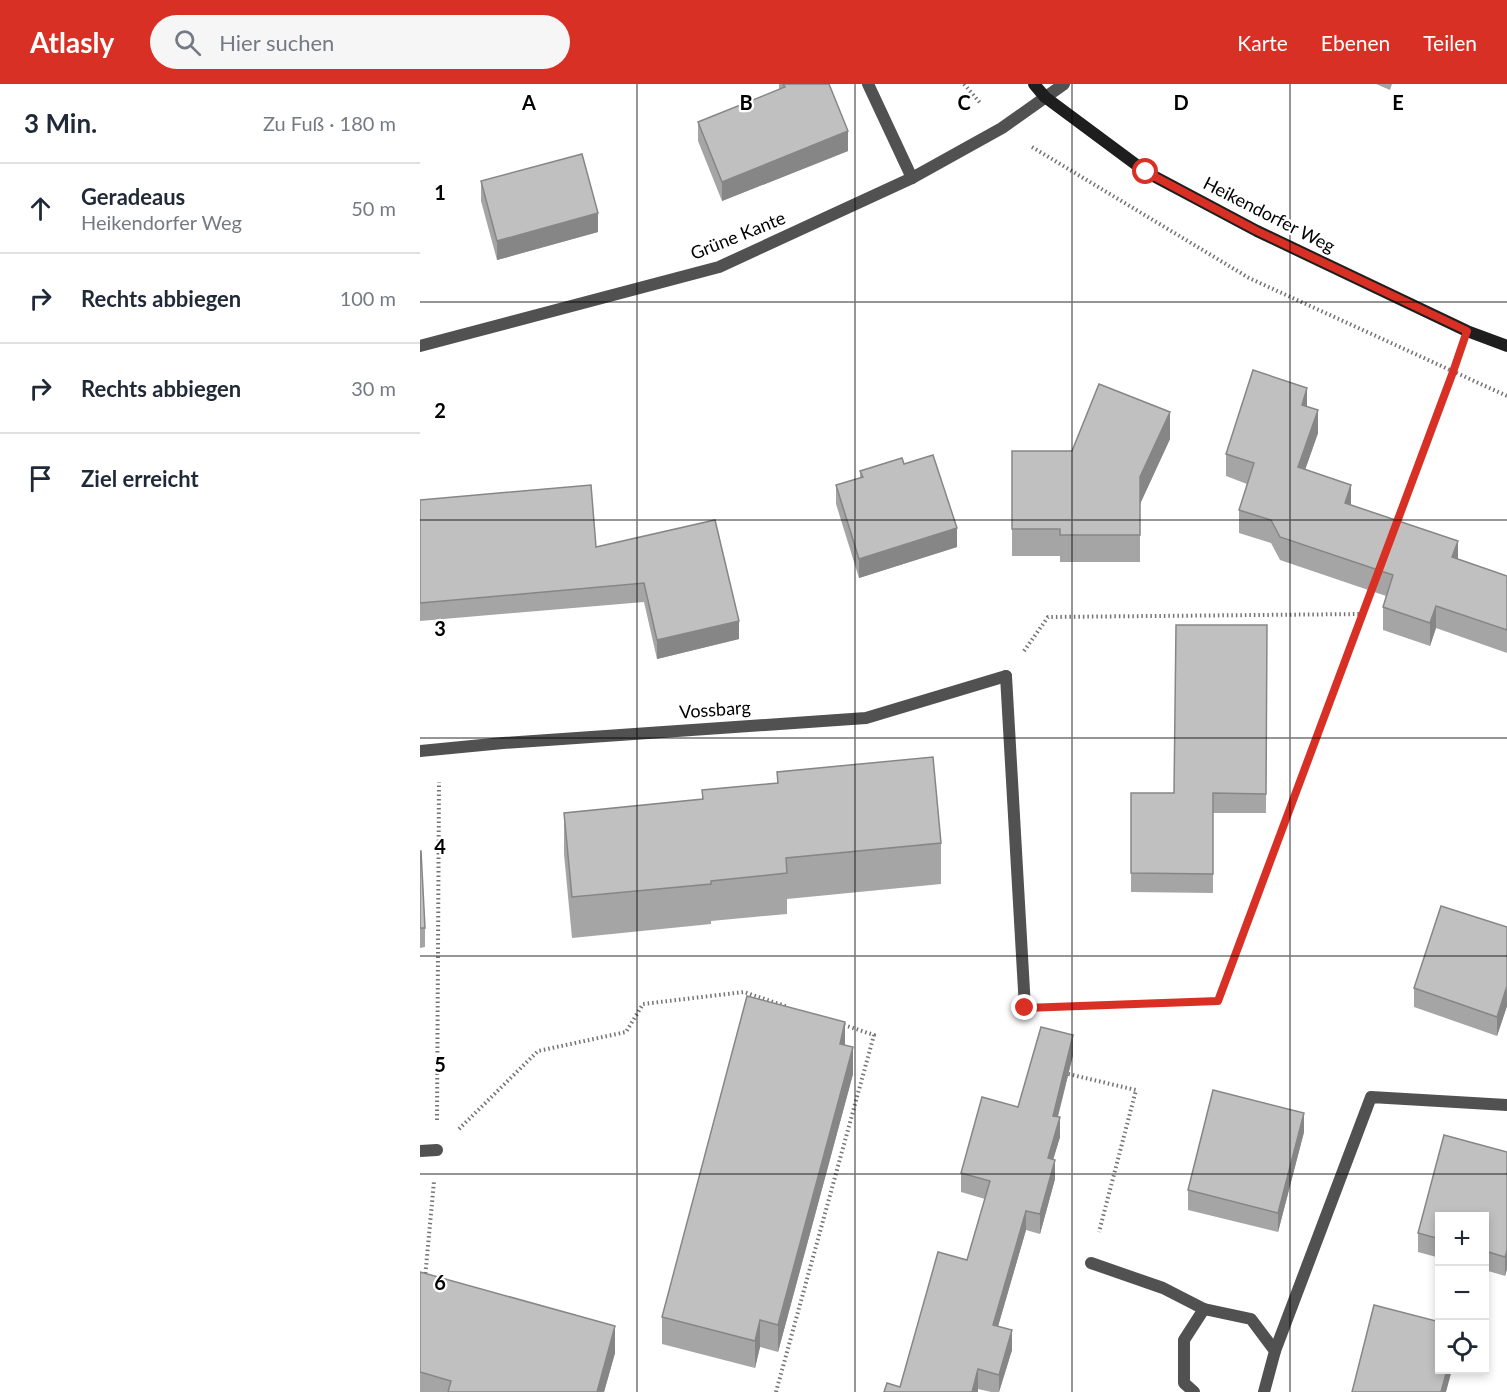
<!DOCTYPE html>
<html lang="de">
<meta charset="utf-8">
<style>
body{margin:0;font-family:Lato,sans-serif;background:#f6f6f7;color:#1f2937}
.controls{position:absolute;right:18px;bottom:18px;display:grid;overflow:hidden;border-radius:0px;box-shadow:0 3px 9px #0003}
.controls button{width:54px;height:54px;display:grid;place-items:center;padding:0;border:0;border-bottom:2px solid #e0e1e3;background:#fff;color:#1f2937;font:30px sans-serif}
.stop{position:absolute;width:18px;height:18px;margin:-14px;border:4px solid #d93025;border-radius:50%;background:#fff}
.stop.end{background:#d93025;border-color:#fff;box-shadow:0 2px 6px #0008}
.list{margin:0;padding:0;list-style:none}
h2{display:flex;justify-content:space-between;align-items:center;height:78px;margin:0;padding:0 24px;font-size:26px}
h2 small{font-size:20px;font-weight:400;color:#747a83}
.list li{display:grid;grid-template-columns:39px 1fr auto;gap:18px;align-items:center;box-sizing:border-box;height:90px;padding:0 24px;border-top:2px solid #e0e1e3}
.list b{display:block;font-size:22px;white-space:nowrap}
.list p{margin:0;font-size:20px;white-space:nowrap;color:#747a83}
.list em{font-size:20px;font-style:normal;color:#747a83}
.icon{flex:none;width:33px;height:33px;fill:none;stroke:currentColor;stroke-width:2;stroke-linecap:round;stroke-linejoin:round}
.map{position:relative;flex:none;width:1087px;height:1308px;overflow:hidden}
header{display:flex;align-items:center;gap:36px;box-sizing:border-box;height:84px;padding:0 30px;background:#d93025;color:#fff}
header strong{font-size:28px}
nav{display:flex;gap:33px;margin-inline-start:auto;font-size:21px}
.search{width:420px;height:54px;background:#f6f6f7;display:flex;align-items:center;gap:15px;box-sizing:border-box;padding:0 21px;border-radius:33px;color:#747a83;font-size:22px}
main{display:flex}
aside{flex:1;background:#fff}
.map>svg:first-child{display:block}
.lines{fill:none;stroke-linecap:round;stroke-linejoin:round}
.path{stroke:#737373;stroke-width:4;stroke-dasharray:1.5 3;stroke-linecap:butt}
.lane{stroke:#515151;stroke-width:12}
.street{stroke:#515151;stroke-width:12}
.secondary{stroke:#1e1e1e;stroke-width:12}
.wall{fill:#a5a5a5}
.shaded-wall{fill:#868686}
.building{fill:#c0c0c0;stroke:#868686;stroke-width:1.5}
.route{stroke:#d93025;stroke-width:8}
.grid{fill:none;stroke:#000;stroke-width:1.5;stroke-opacity:0.55}
.labels{text-anchor:middle;stroke-width:4.5;stroke-linejoin:round;paint-order:stroke}
.street-label{font-size:18px;fill:#000;stroke:#fff}
.grid-label{font-size:20px;text-anchor:middle;font-weight:bold;fill:#000;stroke:#fff;stroke-width:4.5;stroke-linejoin:round;paint-order:stroke}
</style>
<header>
<strong>Atlasly</strong>
<div class="search"><svg class="icon" aria-label="search" viewBox="0 0 24 24"><circle cx="10" cy="10" r="6"/><path d="M15 15l6 6"/></svg>Hier suchen</div>
<nav><a>Karte</a><a>Ebenen</a><a>Teilen</a></nav>
</header>
<main>
<aside>
<h2>3 Min.<small>Zu Fuß · 180 m</small></h2>
<ul class="list">
<li><svg class="icon" aria-label="ahead" viewBox="0 0 24 24"><path d="M12 20V5M6 11l6-6 6 6"/></svg><div><b>Geradeaus</b><p>Heikendorfer Weg</p></div><em>50 m</em></li>
<li><svg class="icon" aria-label="right" viewBox="0 0 24 24"><path d="M7 20v-9h11M14 6l5 5-5 5"/></svg><div><b>Rechts abbiegen</b></div><em>100 m</em></li>
<li><svg class="icon" aria-label="right" viewBox="0 0 24 24"><path d="M7 20v-9h11M14 6l5 5-5 5"/></svg><div><b>Rechts abbiegen</b></div><em>30 m</em></li>
<li><svg class="icon" aria-label="arrive" viewBox="0 0 24 24"><path d="M6 21V4h12l-3 4 3 4H6"/></svg><div><b>Ziel erreicht</b></div></li>
</ul>
</aside>
<div class="map">
<svg width="1087" height="1308" viewBox="0 0 1087 1308">
<rect width="100%" height="100%" fill="#fff"/>
<g class="lines">
<g class="path">
<polyline points="544,0 561,20"/>
<polyline points="612,63 829,194 1087,312"/>
<polyline points="977,440 1037,278"/>
<polyline points="604,567 628,533 943,530 953,503"/>
<polyline points="636,923 798,917 943,530"/>
<polyline points="644,989 716,1006 679,1148"/>
<polyline points="17,1036 19,698"/>
<polyline points="39,1045 118,967 206,948 223,920 324,908 368,923"/>
<polyline points="5,1194 14,1097"/>
<polyline points="356,1308 454,951 421,940"/>
</g>
<g class="lane">
<polyline points="448,0 492,94"/>
<polyline points="586,592 605,924"/>
<polyline points="671,1179 743,1204 784,1225"/>
<polyline points="855,1267 951,1013 1087,1021"/>
</g>
<g class="street">
<polyline points="0,262 299,183 492,94 582,44 644,0"/>
<polyline points="0,667 83,659 446,634 586,592"/>
<polyline points="0,1067 17,1066"/>
<polyline points="774,1308 764,1299 764,1256 784,1225 831,1235 855,1267 844,1308"/>
</g>
<polyline class="secondary" points="614,0 625,13 726,88 837,147 1047,247 1087,262"/>
</g>
<g class="wall">
<polygon points="359,0 409,0 428,67 302,117 278,57 278,38 359,6"/>
<polygon points="956,0 972,0 970,6"/>
<polygon points="61,97 178,148 77,176 61,117"/>
<polygon points="887,323 898,349 885,386 931,421 1038,475 1087,492 1087,569 1016,544 1010,562 963,546 963,523 966,512 860,476 851,459 819,449 819,426 827,400 806,392 806,370"/>
<polygon points="750,355 720,420 720,478 640,478 640,472 592,472 592,367 652,367"/>
<polygon points="484,380 537,463 439,494 416,420 416,401 440,394 440,387"/>
<polygon points="0,416 176,463 319,555 237,575 224,518 0,537"/>
<polygon points="847,541 846,729 793,729 793,809 711,808 711,709 754,709"/>
<polygon points="357,688 521,759 521,800 367,815 367,830 291,837 291,840 152,854 144,770 144,729 282,715 282,706 357,699"/>
<polygon points="0,767 5,844 5,863 0,864"/>
<polygon points="1087,843 1087,922 1077,952 994,923 994,904"/>
<polygon points="425,961 433,990 358,1268 340,1263 335,1284 242,1260 242,1233"/>
<polygon points="653,971 638,1033 640,1053 633,1075 635,1095 620,1150 606,1146 578,1242 592,1266 579,1308 571,1308 558,1305 480,1303 547,1176 565,1115 541,1108 541,1089"/>
<polygon points="884,1048 858,1148 768,1126 768,1106"/>
<polygon points="1087,1068 1087,1185 1085,1192 1065,1186 1065,1132 1020,1132 1020,1174 998,1168 998,1149"/>
<polygon points="0,1188 195,1269 184,1308 0,1308"/>
</g>
<g class="shaded-wall">
<polygon points="428,47 428,67 302,117 302,98"/>
<polygon points="178,129 178,148 77,176 77,157"/>
<polygon points="887,304 887,327 882,321"/>
<polygon points="898,326 898,349 878,406 878,383"/>
<polygon points="750,328 750,355 720,420 720,393"/>
<polygon points="931,401 931,424 925,419"/>
<polygon points="537,444 537,463 439,494 439,475"/>
<polygon points="1038,457 1038,480 1032,473"/>
<polygon points="1016,522 1016,544 1010,562 1010,539"/>
<polygon points="319,537 319,555 237,575 237,556"/>
<polygon points="1087,902 1087,922 1077,952 1077,933"/>
<polygon points="425,938 425,965 420,960"/>
<polygon points="653,951 653,971 633,1051 633,1032"/>
<polygon points="433,963 433,990 358,1268 358,1241"/>
<polygon points="884,1029 884,1048 858,1148 858,1129"/>
<polygon points="640,1033 640,1053 628,1093 628,1074"/>
<polygon points="635,1076 635,1095 620,1150 620,1130"/>
<polygon points="606,1127 606,1146 573,1260 573,1241"/>
<polygon points="1087,1166 1087,1185 1085,1192 1085,1173"/>
<polygon points="340,1236 340,1263 335,1284 335,1257"/>
<polygon points="195,1242 195,1269 184,1308 177,1308"/>
<polygon points="592,1246 592,1266 579,1308 579,1291"/>
<polygon points="558,1285 558,1308 552,1308"/>
<polygon points="1027,1286 1032,1286 1026,1308 1021,1308"/>
</g>
<g class="building">
<polygon points="363,0 409,0 428,47 302,98 278,38 365,3"/>
<polygon points="162,70 178,129 77,157 61,97"/>
<polygon points="833,286 887,304 882,321 898,326 878,383 931,401 925,419 1038,457 1032,473 1087,492 1087,546 1016,522 1010,539 963,523 973,491 860,453 851,436 819,426 834,379 806,370"/>
<polygon points="679,300 750,328 720,393 720,451 640,451 640,445 592,445 592,367 652,367"/>
<polygon points="513,371 537,444 439,475 416,401 443,393 440,387 482,374 484,380"/>
<polygon points="171,401 176,463 295,436 319,537 237,556 224,499 0,519 0,416"/>
<polygon points="756,541 847,541 846,710 793,709 793,790 711,789 711,709 754,709"/>
<polygon points="513,673 521,759 366,774 367,789 291,797 291,800 152,813 144,729 283,715 282,706 358,699 357,688"/>
<polygon points="0,767 1,767 5,844 0,844"/>
<polygon points="1021,822 1087,843 1087,902 1077,933 994,904"/>
<polygon points="327,912 425,938 420,960 433,963 358,1241 340,1236 335,1257 242,1233"/>
<polygon points="621,943 653,951 633,1032 640,1033 628,1074 635,1076 620,1130 606,1127 573,1241 592,1246 579,1291 558,1285 552,1308 464,1308 467,1299 480,1303 518,1168 547,1176 570,1097 541,1089 562,1013 598,1023"/>
<polygon points="793,1006 884,1029 858,1129 768,1106"/>
<polygon points="1024,1051 1087,1068 1087,1166 1085,1173 1065,1167 1065,1132 1020,1132 1020,1155 998,1149"/>
<polygon points="0,1188 195,1242 177,1308 28,1308 31,1297 0,1288"/>
<polygon points="954,1221 1020,1238 1020,1286 1027,1286 1021,1308 932,1308"/>
</g>
<g class="lines">
<polyline class="route" points="605,924 798,917 1033,288 1047,247 837,147 726,88"/>
</g>
<path class="grid" d="M217,0V1308M435,0V1308M652,0V1308M870,0V1308M0,218H1087M0,436H1087M0,654H1087M0,872H1087M0,1090H1087"/>
<g class="labels">
<g class="street-label">
<text transform="translate(849 131) rotate(27)" y="6">Heikendorfer Weg</text>
<text transform="translate(318 152) rotate(-22)" y="6">Grüne Kante</text>
<text transform="translate(295 626) rotate(-4)" y="6">Vossbarg</text>
</g>
</g>
<g class="grid-label">
<text x="109" y="26">A</text>
<text x="326" y="26">B</text>
<text x="544" y="26">C</text>
<text x="761" y="26">D</text>
<text x="978" y="26">E</text>
<text x="20" y="116">1</text>
<text x="20" y="334">2</text>
<text x="20" y="552">3</text>
<text x="20" y="770">4</text>
<text x="20" y="988">5</text>
<text x="20" y="1206">6</text>
</g>
</svg>
<div class="controls">
<button>+</button>
<button>−</button>
<button><svg class="icon" aria-label="locate" viewBox="0 0 24 24"><circle cx="12" cy="12" r="6"/><path d="M12 2v4M12 18v4M2 12h4M18 12h4"/></svg></button>
</div>
<div class="stop" style="left:726px;top:88px"></div>
<div class="stop end" style="left:605px;top:924px"></div>
</div>
</main>
